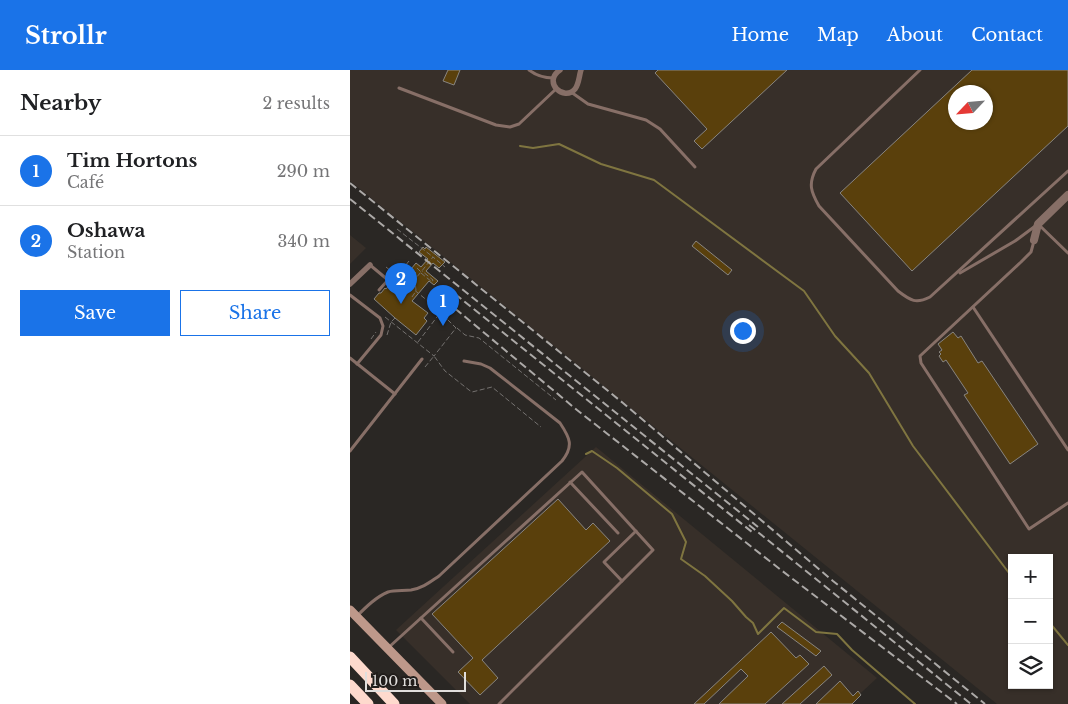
<!DOCTYPE html>
<meta charset="utf-8">
<style>
body{margin:0;font-family:"Libre Baskerville",serif;background:#f2f2f2;color:#202124}
.controls{position:absolute;right:15px;bottom:15px;display:grid;overflow:hidden;border-radius:0px;box-shadow:0 1px 4px #0004}
.controls button{width:45px;height:45px;display:grid;place-items:center;padding:0;border:0;border-bottom:1px solid #e0e0e0;background:#fff;color:#202124;font:25px sans-serif}
.compass{position:absolute;left:598px;top:15px;width:45px;height:45px;border-radius:50%;background:#fff;box-shadow:0 1px 4px #0004;rotate:244deg}
.scale{position:absolute;left:15px;bottom:12px;width:101px;box-sizing:border-box;padding-left:5px;border:2px solid #e0dedc;border-top:0;font-size:14px;line-height:18px;white-space:nowrap;color:#e0dedc;-webkit-text-stroke:4px #211d1b;paint-order:stroke}
.you{position:absolute;left:392px;top:260px;width:18px;height:18px;margin:-12px;border:4px solid #fff;border-radius:50%;background:#1a73e8;box-shadow:0 0 0 8px #1a73e833}
.badge{display:grid;place-items:center;width:32px;height:32px;border-radius:50%;background:#1a73e8;color:#fff;font-size:16px;font-weight:700}
.pin{position:absolute;translate:-50% -41px;filter:drop-shadow(0 1px 2px #0008)}
.pin::after{content:'';position:absolute;top:26px;width:18px;height:15px;background:inherit;clip-path:polygon(0 0,100% 0,50% 100%)}
.list{margin:0;padding:0;list-style:none}
h2{display:flex;justify-content:space-between;align-items:center;height:65px;margin:0;padding:0 20px;font-size:21px}
h2 small{font-size:16px;font-weight:400;color:#757577}
.list li{display:grid;grid-template-columns:32px 1fr auto;gap:15px;align-items:center;box-sizing:border-box;height:70px;padding:0 20px;border-top:1px solid #e0e0e0}
.list b{display:block;font-size:19px;white-space:nowrap}
.list p{margin:0;font-size:16px;white-space:nowrap;color:#757577}
.list em{font-size:16px;font-style:normal;color:#757577}
.actions{display:flex;gap:10px;padding:15px 20px}
.actions a{flex:1;padding:11px 0;border:1px solid #1a73e8;border-radius:0px;text-align:center;font-size:18px;color:#1a73e8}
.actions .main{background:#1a73e8;color:#fff}
.icon{flex:none;width:28px;height:28px;fill:none;stroke:currentColor;stroke-width:2;stroke-linecap:round;stroke-linejoin:round}
.map{position:relative;flex:none;width:718px;height:634px;overflow:hidden}
header{display:flex;align-items:center;gap:30px;box-sizing:border-box;height:70px;padding:0 25px;background:#1a73e8;color:#fff}
header strong{font-size:24px}
nav{display:flex;gap:28px;margin-inline-start:auto;font-size:18px}
main{display:flex}
aside{flex:1;background:#fff}
.map>svg:first-child{display:block}
.built{fill:#372f29;fill-rule:evenodd}
.lines{fill:none;stroke-linecap:round;stroke-linejoin:round}
.stream{stroke:#7f7540;stroke-width:2}
.building{fill:#5a400c;stroke:#888581;fill-rule:evenodd}
.path{stroke:#757270;stroke-width:1;stroke-dasharray:5 2.5;stroke-linecap:butt}
.service{stroke:#876f67;stroke-width:3}
.minor{stroke:#876f67;stroke-width:5.5}
.tertiary{stroke:#876f67;stroke-width:8}
.secondary{stroke:#be988a;stroke-width:9}
.motorway{stroke:#fedacd;stroke-width:11}
.rail{stroke:#aca9a7;stroke-width:2;stroke-dasharray:8 4;stroke-linecap:butt}
</style>
<header>
<strong>Strollr</strong>
<nav><a>Home</a><a>Map</a><a>About</a><a>Contact</a></nav>
</header>
<main>
<aside>
<h2>Nearby<small>2 results</small></h2>
<ul class="list">
<li><span class="badge">1</span><div><b>Tim Hortons</b><p>Café</p></div><em>290 m</em></li>
<li><span class="badge">2</span><div><b>Oshawa</b><p>Station</p></div><em>340 m</em></li>
</ul>
<div class="actions"><a class="main">Save</a><a>Share</a></div>
</aside>
<div class="map">
<svg width="718" height="634" viewBox="0 0 718 634">
<rect width="100%" height="100%" fill="#2a2724"/>
<g class="built">
<path d="M0,0H718V634H647L0,111ZM606,22H636V52H606ZM662,488H699V615H662Z"/>
<polygon points="0,165 16,178 0,194"/>
<polygon points="246,377 527,608 499,634 120,634 46,560"/>
</g>
<g class="lines">
<g class="stream">
<polyline points="170,76 183,78 209,74 251,94 304,110 454,221 485,266 519,303 563,376 662,507"/>
<polyline points="236,384 242,381 267,398 322,444 336,472 331,489 355,506 382,531 396,547 403,553 408,564 434,538 466,562 487,564 502,580 565,634"/>
<polyline points="699,552 718,575"/>
</g>
</g>
<g class="building">
<polygon points="98,0 110,0 104,15 93,11"/>
<polygon points="308,0 437,0 352,79 344,71 357,59 305,3"/>
<path d="M622,0H718V56L562,201L490,123ZM606,22H636V52H606Z"/>
<polygon points="346,171 382,200 378,205 342,176"/>
<polygon points="73,177 75,179 76,177 95,192 89,198 83,193 76,201 88,211 84,215 79,211 62,231 78,243 74,248 77,251 66,265 45,248 24,229 29,223 31,223 35,218 36,219 41,213 51,221 66,203 61,199 66,193 71,197 78,189 69,182"/>
<polygon points="603,262 608,268 611,266 628,293 632,291 688,374 660,394 614,325 618,323 596,290 593,292 589,286 591,284 589,282 592,280 588,274"/>
<polygon points="208,429 236,460 243,453 260,471 132,590 148,608 130,625 108,602 123,588 82,544"/>
<polygon points="432,552 471,581 466,586 427,557"/>
<polygon points="421,562 446,588 450,585 459,594 415,634 369,634 398,606 391,599 354,634 344,634"/>
<polygon points="474,596 482,605 450,634 432,634"/>
<polygon points="490,611 503,626 508,621 511,625 502,634 466,634"/>
</g>
<g class="lines">
<g class="path">
<polyline points="47,159 83,187"/>
<polyline points="36,197 84,236"/>
<polyline points="67,198 71,202 83,187 95,197"/>
<polyline points="71,203 82,212 83,210 72,201"/>
<polyline points="47,206 59,191"/>
<polyline points="62,227 66,221 65,209 71,202"/>
<polyline points="79,231 93,215"/>
<polyline points="35,247 84,286 106,258 84,236 95,223 97,225"/>
<polyline points="107,258 115,265 129,268 206,330"/>
<polyline points="37,265 41,252 45,248"/>
<polyline points="21,269 26,262"/>
<polyline points="68,272 90,243"/>
<polyline points="75,297 84,286 95,301 119,320 122,322 142,317 191,357"/>
</g>
<g class="service">
<path d="M179,0C187,6 194,8 203,8"/>
<path d="M570,0L466,99C458,114 461,122 469,136L548,221C561,231 566,234 580,227L718,101"/>
<polyline points="49,18 146,55 160,57 169,54 206,19"/>
<polyline points="221,22 238,34 296,50 310,59 345,97"/>
<polyline points="684,171 681,182 671,192 570,286 571,293 679,459 718,433"/>
<polyline points="20,195 38,210 29,220"/>
<polyline points="610,203 665,171 688,154 718,183"/>
<polyline points="0,225 30,248 33,256 31,265 7,294"/>
<polyline points="623,237 718,380"/>
<polyline points="0,288 45,324"/>
<polyline points="0,381 72,289"/>
<polyline points="220,412 268,463"/>
<polyline points="272,511 254,492 286,461"/>
<path d="M7,546C16,537 26,527 38,522C45,520 54,521 61,520C73,518 80,512 89,506L212,391C224,376 220,368 210,353L140,298L131,294L114,291"/>
<polyline points="71,548 232,402 303,480 149,634"/>
<polyline points="38,578 71,548 103,582"/>
</g>
<g class="minor">
<path d="M210,0C192,12 214,32 225,19C229,14 229,6 231,0"/>
<polyline points="0,214 20,195"/>
</g>
<polyline class="tertiary" points="684,170 688,154 718,125"/>
<polyline class="secondary" points="0,540 92,634"/>
<g class="motorway">
<polyline points="0,587 44,634"/>
<polyline points="0,615 18,634"/>
</g>
<g class="rail">
<polyline points="0,113 273,333 483,511 635,634"/>
<polyline points="0,129 408,457"/>
<polyline points="105,224 402,462"/>
<polyline points="96,231 227,340 431,500 607,634"/>
<polyline points="399,455 621,634"/>
</g>
</g>
</svg>
<div class="controls">
<button>+</button>
<button>−</button>
<button><svg class="icon" aria-label="layers" viewBox="0 0 24 24"><path d="M12 4l9 5-9 5-9-5zM3 14l9 5 9-5"/></svg></button>
</div>
<svg class="compass" viewBox="-18 -18 36 36"><path d="M0-13l5 13h-10z" fill="#e53935"/><path d="M0 13l5-13h-10z" fill="#757577"/></svg>
<div class="scale">100 m</div>
<div class="you"></div>
<div class="pin badge" style="left:93px;top:256px">1</div>
<div class="pin badge" style="left:51px;top:234px">2</div>
</div>
</main>
